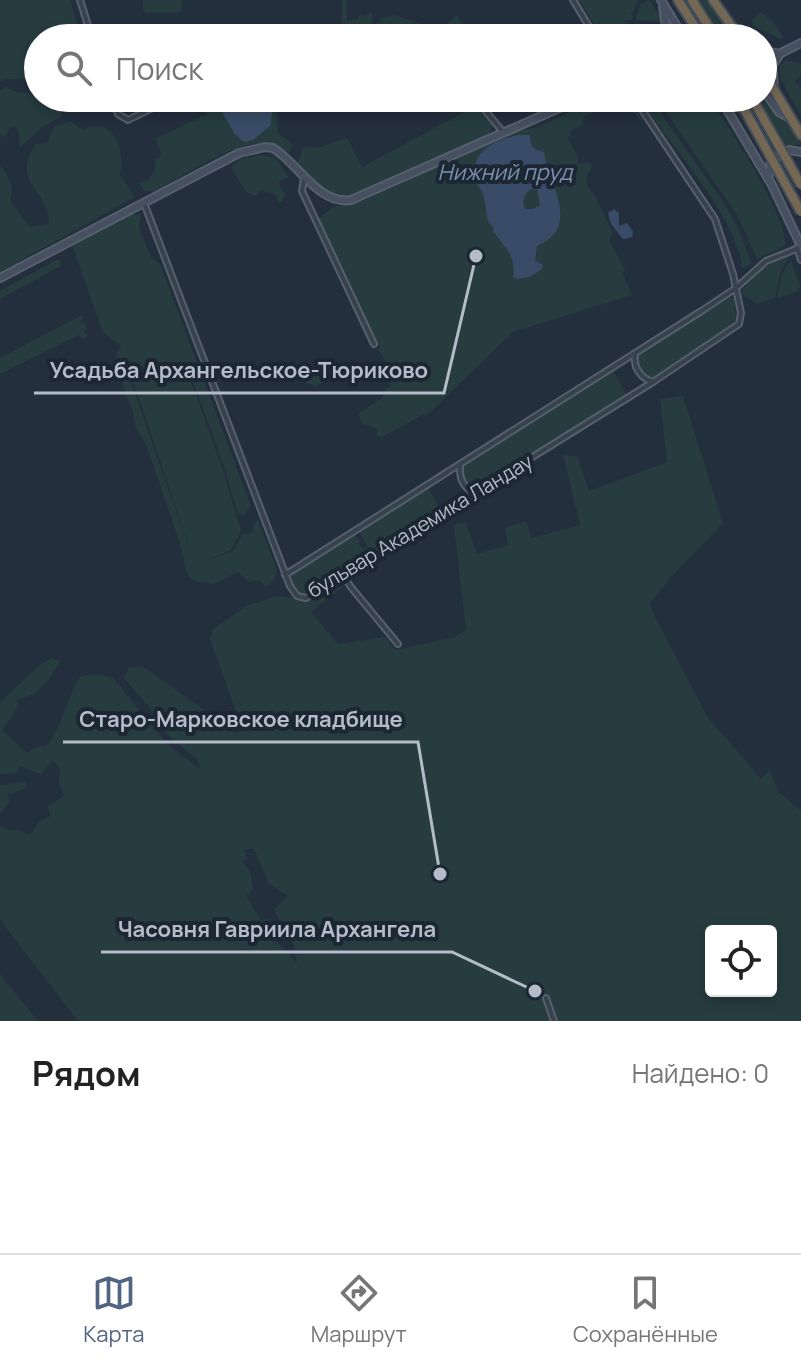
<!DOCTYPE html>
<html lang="ru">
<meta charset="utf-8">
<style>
body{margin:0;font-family:Manrope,sans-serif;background:#f2f2f2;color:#222}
.controls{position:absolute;right:24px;bottom:24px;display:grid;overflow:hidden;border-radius:8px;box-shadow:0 4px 12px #0003}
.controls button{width:72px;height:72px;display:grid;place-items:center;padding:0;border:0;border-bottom:2px solid #e0e0e0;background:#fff;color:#222;font:40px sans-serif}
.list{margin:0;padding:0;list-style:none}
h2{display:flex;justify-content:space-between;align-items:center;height:104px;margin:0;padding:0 32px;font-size:34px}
h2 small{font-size:26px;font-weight:400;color:#767676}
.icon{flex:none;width:44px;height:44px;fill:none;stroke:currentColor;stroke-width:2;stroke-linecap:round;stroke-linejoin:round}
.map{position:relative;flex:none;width:801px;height:1021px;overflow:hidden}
.search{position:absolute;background:#fff;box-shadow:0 4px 12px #0003;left:24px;right:24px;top:24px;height:88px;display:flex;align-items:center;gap:20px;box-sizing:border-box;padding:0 28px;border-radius:44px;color:#767676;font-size:30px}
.sheet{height:232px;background:#fff}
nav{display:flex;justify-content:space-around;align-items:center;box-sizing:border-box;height:112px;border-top:2px solid #e0e0e0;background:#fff;font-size:22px;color:#767676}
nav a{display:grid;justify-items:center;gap:4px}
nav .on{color:#516482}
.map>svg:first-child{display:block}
.green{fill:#263c3f;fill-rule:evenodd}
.water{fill:#394c67;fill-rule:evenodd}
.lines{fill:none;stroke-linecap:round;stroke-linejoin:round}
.street-casing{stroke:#565f6c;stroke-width:8}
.secondary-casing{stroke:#565f6c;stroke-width:10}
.highway-casing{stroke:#434c59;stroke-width:12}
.street{stroke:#38414e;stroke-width:4}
.secondary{stroke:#465061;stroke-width:6}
.highway{stroke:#746855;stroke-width:8}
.highway-bridge-casing{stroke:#434c59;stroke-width:12;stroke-linecap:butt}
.highway-bridge{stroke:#746855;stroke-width:8}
.labels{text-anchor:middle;stroke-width:8;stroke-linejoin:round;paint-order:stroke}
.street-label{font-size:20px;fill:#b4bcc9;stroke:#1d2633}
.water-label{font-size:22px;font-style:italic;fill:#7c92b1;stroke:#1d2633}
.leader{fill:none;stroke:#b4bcc9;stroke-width:3}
.callout-dot{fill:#b4bcc9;stroke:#1d2633;stroke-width:3}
.callout-label{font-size:22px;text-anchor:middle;font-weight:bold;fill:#b4bcc9;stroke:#1d2633;stroke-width:8;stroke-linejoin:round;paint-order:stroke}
</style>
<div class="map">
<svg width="801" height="1021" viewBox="0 0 801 1021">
<rect width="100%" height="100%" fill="#242f3e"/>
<g class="green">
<path d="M0,0H70L81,38H38V78C24,82 10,77 0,81Z"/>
<polygon points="143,0 182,0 182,10 178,13 146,13 143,9"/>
<polygon points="342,0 347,0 347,21 359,19 359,15 365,16 372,12 371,36 338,38 337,30 342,29"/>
<polygon points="579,0 638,0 634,11 630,13 633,15 632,20 622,20 627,22 625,28 620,23 627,38 603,38"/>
<polygon points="649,0 662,19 662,22 635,20 641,4"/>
<polygon points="699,0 708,0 725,25 724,38"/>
<polygon points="761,12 774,23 783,37 780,39 752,25 753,19"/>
<path d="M395,15L424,25L419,32C402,24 393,31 377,34L376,23H380V19Z"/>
<polygon points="457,15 469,38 465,38 461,30 454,34 457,38 430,38"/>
<polygon points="636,23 659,25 660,27 647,38 630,38"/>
<polygon points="786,60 801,64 801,75 795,81 801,88 801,116 780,78 779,66"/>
<path d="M6,87L19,93H29C39,100 50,105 63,107L61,117L41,128L20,147L18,129L14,127L10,128L5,137L0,135V91Z"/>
<path d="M207,98H231L226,102L272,110L267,98H276L278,133L292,144L291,151L288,152C281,148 273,143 264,143C232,142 182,177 153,192L144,191L139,183L148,180L156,168L155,159L159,158L161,153L155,139L207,114Z"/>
<path d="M598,98H628L643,120V122C633,116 630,104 618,101L583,117V125L572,130L568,139L577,154L578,164L589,162L593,166L587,175V185L596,198L612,231L610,242L625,270L623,273L632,295L513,332L426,416L424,414L382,437L377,435V429L363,424L358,414L382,398L386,388L391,387L390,367L378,350L380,347L321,227L319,218L333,207L365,200L515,131L537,128Z"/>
<path d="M656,98H710C726,124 790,220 785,246L757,259L737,215Z"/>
<polygon points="759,98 766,98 773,111 789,122 801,144 787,147"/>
<path d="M656,106L726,206L738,228L752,264L742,268C738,221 678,154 651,115L649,111Z"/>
<path d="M474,107L491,124L490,134L360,194C329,203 317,185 297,164L304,146L317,148L347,138L362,167Z"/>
<path d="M71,121L82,130C112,114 126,149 120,175L135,197L0,272V165C9,178 15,186 10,201L30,227L49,224C50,190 9,182 36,144L47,143L54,127Z"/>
<polygon points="263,155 275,158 289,177 278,182 285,195 282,201 278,202 275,195 261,190 256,196 246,192 231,168 240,159"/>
<polygon points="128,213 141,215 139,228 151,257 160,264 251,506 243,516 238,514 224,467 188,367 170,363 133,376 130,380 195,564 133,381 172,365 176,377 188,374 221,464 241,531 231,550 205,561 233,551 243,534 252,533 254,523 258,520 277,570 274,581 266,587 258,580 249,582 238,572 213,584 195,581 188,576 178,537 145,442 136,428 132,408 125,394 116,355 121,346 103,332 72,245"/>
<polygon points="790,255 780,273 775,298 757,304 742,294 743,289 764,267"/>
<polygon points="56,260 60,260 61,266 0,299 0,291"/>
<polygon points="791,260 800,286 797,292 777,298 782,274"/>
<polygon points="727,297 734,299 736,315 733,324 654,378 645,376 636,361 638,354"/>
<polygon points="82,315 83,319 80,321 81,324 84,322 87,329 83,332 89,336 82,339 79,335 0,374 0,358"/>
<polygon points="312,366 319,367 326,381 315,386 307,383 299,372"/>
<polygon points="613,371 627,395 477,489 467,486 462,471 464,464"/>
<path d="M683,396L723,523L673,575L650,603L653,613L707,716L761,779L770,769L778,791L801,811V1021H78L0,920V825L8,830H19L30,835L39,822L50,816L48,806L64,796L59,782L60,770L53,761L40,774L20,766L17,773L0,774V702L40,665L52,658L60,661C51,678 37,698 17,699L18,707L2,730L27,753L36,747L46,746C63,726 66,699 80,677C92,673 102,673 114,679L170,747L201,770L197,759L168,735L150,708L124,678L129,668L142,666L237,733L243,731L210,639L212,630L246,606L277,596L313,600L339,583L344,586L311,612L338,644L385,637L396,650L455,637L466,630L454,525L466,522L477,554L508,545L505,528L526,521L532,538L580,525L563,455L577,456L589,491L667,462L660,399ZM245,849H254L269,884L288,896L274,910L293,944L297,963L277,942L267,919L261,920L246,896L253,890L250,871L241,861L247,860ZM711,931H771V991H711Z"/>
<polygon points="428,487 441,511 339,576 335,575 304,596 298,595 291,580 294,573 354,535 360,540 358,543 362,549 368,546 359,532"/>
<polygon points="26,782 26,788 8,795 9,802 0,814 0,785"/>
<polygon points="0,974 38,1021 0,1021"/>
</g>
<g class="water">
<polygon points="231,98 267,98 272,110 271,125 253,140 244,142 235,134 223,114 226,101"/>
<path d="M519,135H530C530,148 533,149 544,152C549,184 582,227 537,246L535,261L543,265L542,269L530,277L516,279L513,277C517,256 504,247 493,231L494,228L489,223C486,215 486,206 484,197C483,191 478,187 476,180C468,152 496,139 519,135ZM532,189L537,190L540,205L533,209H525C521,201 525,192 532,189Z"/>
<polygon points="614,209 619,213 619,226 627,223 633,232 632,237 623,239 611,224 608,213"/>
</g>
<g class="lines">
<g class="street-casing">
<g id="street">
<polyline points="80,0 92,38"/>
<polyline points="573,0 596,38"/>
<polyline points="379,38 404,33 420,38"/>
<polyline points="112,98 118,114 128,120 173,98"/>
<polyline points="475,98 502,131"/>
<polyline points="304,178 302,191 374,344"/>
<polyline points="144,203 290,586 297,596 306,598 653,382 739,324 741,313 733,274 715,219 634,98"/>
<polyline points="797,248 801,260"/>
<path d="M635,354C633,367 640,378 653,382"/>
<path d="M460,466C459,478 464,490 476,493"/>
<polyline points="285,575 703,310 736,288 766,261 801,247"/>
<polyline points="344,576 350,586 398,644"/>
<polyline points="546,998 554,1021"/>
</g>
</g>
<g class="secondary-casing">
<g id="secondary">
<polyline points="661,0 684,38"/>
<polyline points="727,22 729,38"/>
<polyline points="656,38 666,27 663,7"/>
<polyline points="763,51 780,54"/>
<polyline points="763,62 801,43"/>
<polyline points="774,84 772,66 778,57"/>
<polyline points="763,89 779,112 792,119"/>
<polyline points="720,98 772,185 801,246"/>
<polyline points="769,175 771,160 789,150 801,152"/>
<path d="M0,278L239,153L265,147L273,148C298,163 318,205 351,200L582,98"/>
</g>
</g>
<g class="highway-casing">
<g id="highway">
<polyline points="678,0 702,38"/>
<polyline points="692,0 716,38"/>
<polyline points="713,0 740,38"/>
<polyline points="763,71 801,135"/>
</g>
</g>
<use href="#street" class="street"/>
<use href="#secondary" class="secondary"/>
<use href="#highway" class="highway"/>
<g class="highway-bridge-casing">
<g id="highway-bridge">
<polyline points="738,98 801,212"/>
<polyline points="752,98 801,185"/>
</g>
</g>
<use href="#highway-bridge" class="highway-bridge"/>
</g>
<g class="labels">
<g class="street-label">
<text transform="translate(420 526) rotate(-31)" y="7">бульвар Академика Ландау</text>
</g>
<g class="water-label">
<text x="505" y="180">Нижний пруд</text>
</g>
</g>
<path class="leader" d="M476 256L444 393H34M440 874L418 742H63M535 991L452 952H101"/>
<g class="callout-dot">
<circle cx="476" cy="256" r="8"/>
<circle cx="440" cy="874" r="8"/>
<circle cx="535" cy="991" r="8"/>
</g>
<g class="callout-label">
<text x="239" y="378">Усадьба Архангельское-Тюриково</text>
<text x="241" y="727">Старо-Марковское кладбище</text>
<text x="277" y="937">Часовня Гавриила Архангела</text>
</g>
</svg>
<div class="controls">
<button><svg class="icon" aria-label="locate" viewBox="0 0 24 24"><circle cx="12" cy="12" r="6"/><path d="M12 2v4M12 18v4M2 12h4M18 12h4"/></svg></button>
</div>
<div class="search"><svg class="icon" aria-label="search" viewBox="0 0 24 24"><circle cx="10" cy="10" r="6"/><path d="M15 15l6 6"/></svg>Поиск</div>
</div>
<section class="sheet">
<h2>Рядом<small>Найдено: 0</small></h2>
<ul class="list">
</ul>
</section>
<nav>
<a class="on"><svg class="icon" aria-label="map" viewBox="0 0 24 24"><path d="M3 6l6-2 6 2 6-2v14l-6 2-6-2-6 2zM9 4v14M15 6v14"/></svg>Карта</a>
<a><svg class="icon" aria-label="directions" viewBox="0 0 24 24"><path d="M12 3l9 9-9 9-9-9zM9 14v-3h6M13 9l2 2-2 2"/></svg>Маршрут</a>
<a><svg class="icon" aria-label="saved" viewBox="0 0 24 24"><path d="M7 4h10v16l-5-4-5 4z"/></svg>Сохранённые</a>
</nav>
